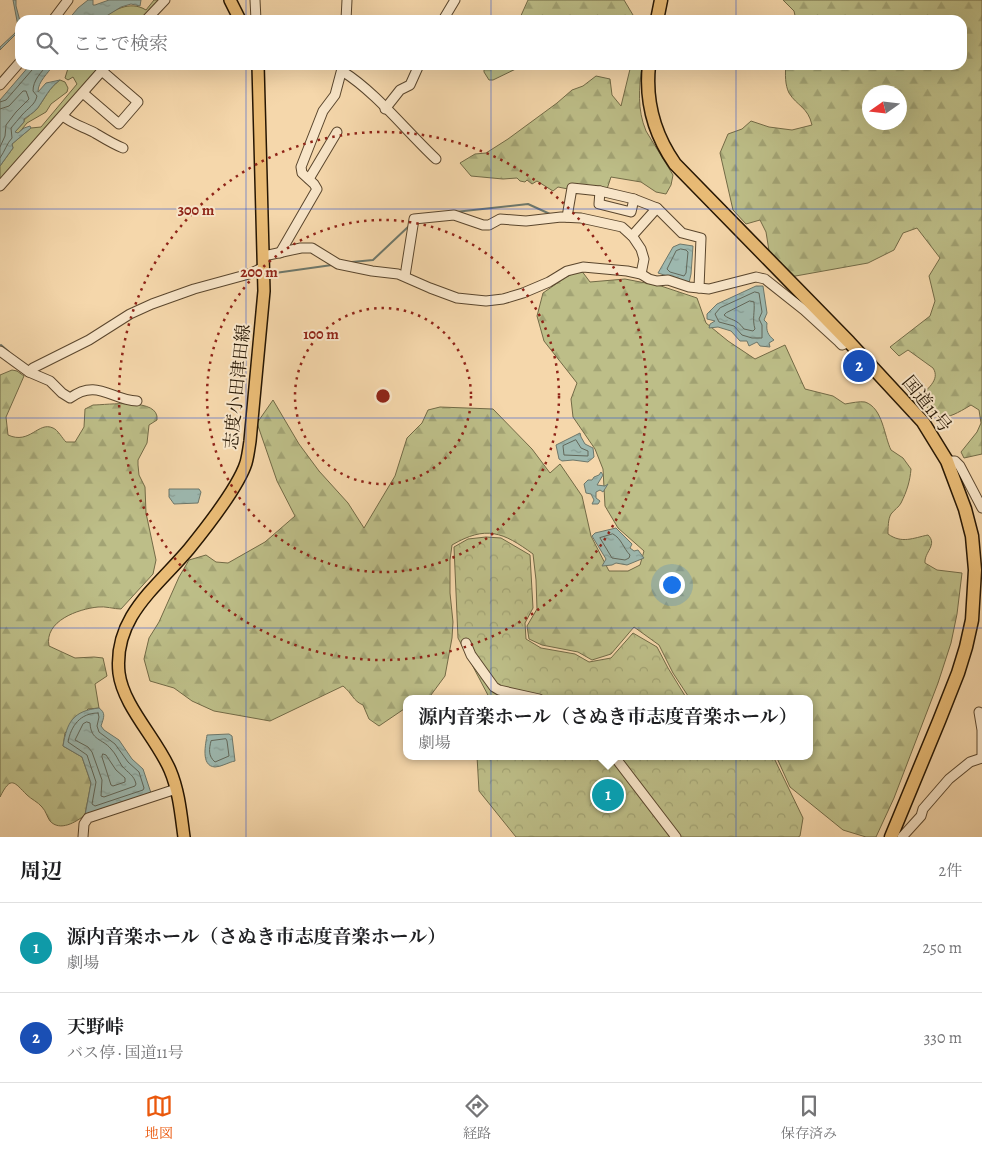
<!DOCTYPE html>
<html lang="ja">
<meta charset="utf-8">
<style>
body{margin:0;font-family:Alegreya,"Noto Serif JP",serif;background:#f6f6f6;color:#202124}
.compass{position:absolute;left:862px;top:85px;width:45px;height:45px;border-radius:50%;background:#fff;box-shadow:0 5px 20px #0002;rotate:256deg}
.you{position:absolute;left:671px;top:584px;width:18px;height:18px;margin:-12px;border:4px solid #fff;border-radius:50%;background:#1a73e8;box-shadow:0 0 0 8px #1a73e833}
.badge{display:grid;place-items:center;width:32px;height:32px;border-radius:50%;background:#ea580c;color:#fff;font-size:16px;font-weight:700}
.pin{position:absolute;translate:-50% -50%;border:2px solid #fff;box-shadow:0 1px 5px #0006}
.popup{position:absolute;left:403px;top:695px;width:410px;height:65px;box-sizing:border-box;display:grid;place-content:center;border-radius:10px;background:#fff;filter:drop-shadow(0 1px 4px #0005);font-size:16px;white-space:nowrap;color:#757577}
.popup b{font-size:19px;color:#202124}
.popup::after{content:'';position:absolute;left:50%;top:100%;margin-left:-10px;border:10px solid transparent;border-top-color:#fff}
.list{margin:0;padding:0;list-style:none}
h2{display:flex;justify-content:space-between;align-items:center;height:65px;margin:0;padding:0 20px;font-size:21px}
h2 small{font-size:16px;font-weight:400;color:#757577}
.list li{display:grid;grid-template-columns:32px 1fr auto;gap:15px;align-items:center;box-sizing:border-box;height:90px;padding:0 20px;border-top:1px solid #e0e0e0}
.list b{display:block;font-size:19px;white-space:nowrap}
.list p{margin:0;font-size:16px;white-space:nowrap;color:#757577}
.list em{font-size:16px;font-style:normal;color:#757577}
.icon{flex:none;width:28px;height:28px;fill:none;stroke:currentColor;stroke-width:2;stroke-linecap:round;stroke-linejoin:round}
.map{position:relative;flex:none;width:982px;height:837px;overflow:hidden}
.search{position:absolute;background:#fff;box-shadow:0 5px 20px #0002;left:15px;right:15px;top:15px;height:55px;display:flex;align-items:center;gap:12px;box-sizing:border-box;padding:0 18px;border-radius:15px;color:#757577;font-size:19px}
.sheet{height:245px;background:#fff}
nav{display:flex;justify-content:space-around;align-items:center;box-sizing:border-box;height:70px;border-top:1px solid #e0e0e0;background:#fff;font-size:14px;color:#757577}
nav a{display:grid;justify-items:center;gap:2px}
nav .on{color:#ea580c}
.map>svg:first-child{display:block}
.grass{fill:#bdbe88;stroke:#726a46}
.forest{fill:url(#forest-firs);stroke:#726a46;fill-rule:evenodd}
.park{fill:url(#park-crowns);stroke:#726a46}
.water{fill:url(#water-ripples);stroke:#6d776a}
.lines{fill:none;stroke-linecap:round;stroke-linejoin:round}
.shore{stroke:#626759;stroke-width:1}
.stream{stroke:#6d776a;stroke-width:2}
.minor-casing{stroke:#5a462d;stroke-width:11}
.major-casing{stroke:#261603;stroke-width:14}
.highway-casing{stroke:#261603;stroke-width:15}
.minor{stroke:#f8e5c8;stroke-width:9}
.major{stroke:#eabc76;stroke-width:11}
.highway{stroke:#eabc76;stroke-width:12}
.grid{fill:none;stroke:#1d4ed8;stroke-width:1;stroke-opacity:0.55}
.ring{fill:none;stroke:#8f2418;stroke-width:2.5;stroke-dasharray:2.5 5}
.labels{text-anchor:middle;stroke-width:4;stroke-linejoin:round;paint-order:stroke}
.street-label{font-size:18px;fill:#261603;stroke:#f8e5c8}
.centre{fill:#8f2418;stroke:#f8e5c8;stroke-width:2.5}
.ring-label{font-size:15px;text-anchor:middle;font-weight:bold;fill:#8f2418;stroke:#f8e5c8;stroke-width:4;stroke-linejoin:round;paint-order:stroke}
</style>
<div class="map">
<svg width="982" height="837" viewBox="0 0 982 837">
<defs>
<pattern id="forest-firs" width="22" height="20" patternUnits="userSpaceOnUse" patternTransform="scale(1.25)"><rect width="22" height="20" fill="#bdbe88"/><path d="M5 1l3.5 6h-7zM16 11l3.5 6h-7z" fill="#a2a374"/></pattern>
<pattern id="park-crowns" width="20" height="18" patternUnits="userSpaceOnUse" patternTransform="scale(1.25)"><rect width="20" height="18" fill="#bdbe88"/><path d="M2 6a3 3 0 1 1 6 0M12 15a3 3 0 1 1 6 0" fill="none" stroke="#a2a374"/></pattern>
<pattern id="water-ripples" width="26" height="14" patternUnits="userSpaceOnUse" patternTransform="scale(1.25)"><rect width="26" height="14" fill="#9db8af"/><path d="M2 4q2-2 4 0t4 0M15 11q2-2 4 0t4 0" fill="none" stroke="#879d95"/></pattern>
</defs>
<rect width="100%" height="100%" fill="#f5d7ab"/>
<filter id="stains"><feTurbulence type="fractalNoise" baseFrequency=".004" numOctaves="4"/><feColorMatrix values="0 0 0 0 .2 0 0 0 0 .09 0 0 0 0 .02 0 0 0 .5 -.17"/></filter>
<radialGradient id="worn" r=".72"><stop offset=".6" stop-color="#630" stop-opacity="0"/><stop offset="1" stop-color="#630" stop-opacity=".3"/></radialGradient>
<g class="grass">
<path d="M154,0H161L144,20H100C113,10 130,0 146,10Z"/>
<polygon points="69,65 105,65 0,183 0,166 13,148 12,144 31,128 41,127 77,84 73,77 68,80 65,78"/>
<path d="M60,80L65,82L68,88L67,92L51,104L46,112L27,123L18,134L15,132L24,122V120C28,116 33,113 37,109C45,98 49,88 60,80Z"/>
</g>
<g class="forest">
<polygon points="528,0 624,0 636,20 519,20"/>
<path d="M783,0H982V454L964,458L961,452L977,432L981,423L979,410L971,405C943,422 940,421 918,398C926,390 941,380 933,368L908,350L899,356L890,347L930,316L935,301L929,276L940,258L917,228L903,233L894,250L868,263L790,277L770,257L766,232L760,220L746,224L733,210L720,153L728,134L742,129L751,121L769,127L792,130L812,125C808,107 797,106 789,93C785,85 785,74 786,65H962V20H796L794,11ZM870,92H900V122H870Z"/>
<polygon points="484,65 524,65 493,80 489,80 484,72"/>
<path d="M631,65H642C639,89 637,109 646,131L673,175L671,185L666,194L656,192L641,182L611,177L607,189L571,184L568,189L558,187L553,191L537,181L532,184L527,180L525,182L520,181L517,178L503,179L471,176L460,163L475,154L486,153L508,139L557,103L572,90L583,86L596,76L610,79L612,95L621,106Z"/>
<path d="M581,270L590,282L625,279L661,286L697,298L706,323L728,341L755,359L785,345L805,389L833,396L845,404C851,403 860,401 865,402C883,408 884,436 891,450L903,458L911,469C910,481 907,491 901,503C899,507 894,510 891,514C888,519 888,528 888,534C902,544 913,538 928,535C938,545 924,552 925,563L937,570L962,573L957,614L951,643L938,683L894,798L876,837H866L843,830L790,787L776,756H809V699H690L673,673L659,645L634,627L611,654L592,660L578,652L542,645L529,639L527,626L537,609L536,580L533,554C503,532 486,525 452,545L450,560V593L453,622L452,638L445,676L428,699H407V707L379,726L369,719L363,705C353,701 352,693 343,686L270,721L214,711L192,701L174,688L150,681L144,659L149,638L159,622L179,577L189,560L206,555L216,562L228,563L265,542L295,516L277,481L257,423L273,400L299,444L319,471L348,503L364,528L395,476L407,438L422,423L428,410L440,407L493,409L532,449L550,473L560,464L582,496L591,536L609,571H628L640,565L644,551L618,528L605,506L603,469L595,449L573,417L571,399L577,383L544,341L537,316L543,293L566,277Z"/>
<path d="M12,370L17,371L24,376L6,417L8,435C30,445 38,421 53,428C58,430 62,438 66,442H75L84,427L85,409L93,405C107,405 160,397 157,420L149,425L147,443L138,460V465L139,475L145,487L146,513L156,560L153,574L121,609C114,609 105,606 98,607C78,609 44,621 49,646L75,658L94,657L103,658L107,676L95,684L99,708L88,709L65,733L63,746L82,757L91,783L85,815C76,822 60,832 50,821C47,817 46,811 42,807C38,802 31,799 27,795C14,782 11,775 0,797V375Z"/>
</g>
<g class="park">
<polygon points="486,537 501,538 530,555 533,608 525,623 526,639 541,648 575,654 589,662 611,658 633,633 657,647 668,668 687,699 490,699 458,638 454,547 468,539"/>
<polygon points="477,756 773,756 803,818 800,836 798,837 516,837 479,791"/>
</g>
<g class="water">
<polygon points="13,0 16,0 16,6 20,21 19,31 0,50 0,47 15,33 18,26"/>
<polygon points="88,0 93,0 93,5 95,5 109,0 141,0 140,6 131,4 121,7 100,20 68,20 78,8"/>
<path d="M30,65H53C48,74 38,81 38,92L46,83L60,80C49,88 45,98 37,109C33,113 28,116 24,119V122L15,132L18,133L24,128L30,126L31,128L12,144L13,148L0,166V100Z"/>
<polygon points="680,244 693,246 691,274 689,283 658,273 673,247"/>
<path d="M756,286H763L767,313L764,320L767,323C766,331 768,335 774,340L769,343L770,347L760,346L757,342L749,346L747,341H740L731,331L718,327L709,328L710,324L715,321L707,319V314L717,304Z"/>
<polygon points="580,433 581,437 585,444 593,448 594,457 588,462 573,460 562,461 559,459 556,445"/>
<polygon points="601,472 603,475 597,485 605,486 608,484 603,492 600,490 596,492 596,498 600,501 598,504 592,504 594,500 591,494 586,493 584,484 588,480 592,480 594,477 599,475"/>
<polygon points="169,489 199,489 201,492 198,503 174,504 169,497"/>
<polygon points="616,528 632,544 630,548 634,551 638,550 644,558 627,565 616,563 612,565 602,566 606,559 592,536 595,533"/>
<path d="M99,708C106,713 104,717 101,726L104,730L119,740L132,759L143,769L151,793L85,815L91,783L82,757L63,746C67,722 73,711 99,708Z"/>
<path d="M229,734L232,736L235,761C229,762 221,767 215,767C200,766 206,743 207,735Z"/>
</g>
<g class="lines">
<g class="shore">
<polyline points="0,102 6,100 32,70 33,65"/>
<polyline points="0,109 9,106 23,91 26,91 29,99 16,112 6,125 5,136 0,147"/>
<path d="M0,158C5,151 7,143 12,138L11,128C15,124 18,119 22,115C28,108 35,105 37,96L33,91C33,80 41,73 47,65"/>
<polygon points="681,249 686,250 688,252 686,273 684,276 670,272 667,269 676,251"/>
<polygon points="755,292 759,293 762,312 759,319 762,325 762,338 752,338 742,335 734,326 719,322 715,314 720,308"/>
<path d="M750,301L754,302C755,312 752,319 755,329L753,331L744,329C736,318 731,321 724,315L726,313Z"/>
<polygon points="576,440 581,448 588,451 588,456 564,455 563,446"/>
<path d="M613,534C622,539 623,548 630,555L629,558L625,560L612,558L600,538Z"/>
<path d="M98,713L99,717L97,726L99,732L115,744L128,762L139,772L144,788L143,790L95,806L92,804L96,782L87,755L68,742C71,726 80,713 98,713Z"/>
<path d="M87,722L90,723C91,741 102,738 111,749C116,754 118,760 122,766C128,773 134,775 136,784L135,786L104,797L101,796L102,780L92,752L88,747L75,740L83,724Z"/>
<path d="M226,739L227,741L229,756L215,762C208,756 209,749 211,741Z"/>
<polygon points="103,754 106,755 116,770 125,778 125,782 113,786 111,785 102,757"/>
</g>
<g class="stream">
<polyline points="455,212 528,204 550,214"/>
<polyline points="352,262 373,260 409,226"/>
<polyline points="268,274 332,265"/>
<polyline points="1,345 9,352"/>
</g>
<g class="minor-casing">
<g id="minor">
<polyline points="255,0 256,20"/>
<polyline points="53,20 68,0"/>
<polyline points="146,20 165,0"/>
<polyline points="346,20 347,0"/>
<polyline points="443,20 455,0"/>
<path d="M342,71C376,92 406,131 436,159"/>
<polyline points="0,85 20,62"/>
<polyline points="83,93 119,124 138,102 102,71"/>
<polyline points="385,109 400,90 410,85 419,65"/>
<path d="M63,116C72,124 84,127 95,133C105,139 113,144 123,148"/>
<polyline points="309,179 337,132"/>
<polyline points="0,186 107,65"/>
<polyline points="600,191 599,204 631,212 634,199"/>
<polyline points="567,217 572,188 600,191 634,199 657,208 682,233 701,238 699,288"/>
<polyline points="632,236 657,208"/>
<polyline points="280,253 317,189 314,184 302,173 301,167 323,111 335,95 343,65"/>
<polyline points="264,256 301,248 312,248 338,264 372,271 398,274 430,288 457,298 486,301 503,299 523,293 549,282 567,271 583,267 627,271 641,274 649,279 657,281 668,280 689,287 709,289 756,277 765,279 804,310 839,342 842,345 849,342"/>
<polyline points="405,276 414,219 454,215 483,225 489,225 500,219 526,221 561,217 581,218 622,227 633,237 641,249 644,259 641,274"/>
<path d="M0,351L29,372L50,381L62,393L70,398C97,378 111,400 137,401"/>
<polyline points="29,372 33,368 89,340 130,314 152,304 194,289 249,274 264,267"/>
<polyline points="947,461 955,461 960,466 982,508"/>
<polyline points="466,643 471,655 494,687 499,690 539,699"/>
<polyline points="979,712 982,730 982,758"/>
<polyline points="614,756 676,837"/>
<polyline points="83,837 84,824 88,818 176,789"/>
<polyline points="902,837 921,816 923,809 949,779 970,762 982,758"/>
</g>
</g>
<g class="major-casing">
<g id="major">
<polyline points="230,0 240,20"/>
<path d="M184,837C181,815 179,791 170,770C157,739 123,706 119,673C113,617 157,587 189,549C206,528 238,488 246,463C248,456 249,448 250,441L264,291L258,65"/>
</g>
</g>
<g class="highway-casing">
<g id="highway">
<polyline points="657,20 661,0"/>
<path d="M649,65C645,102 654,134 675,164L849,342L923,422L947,461L965,509L972,536L975,570L972,620L966,647L958,673L939,721L891,837"/>
</g>
</g>
<use href="#minor" class="minor"/>
<use href="#major" class="major"/>
<use href="#highway" class="highway"/>
</g>
<path class="grid" d="M246,0V20M491,0V20M736,0V20M246,65V837M491,65V837M736,65V837M0,209H982M0,418H982M0,628H982"/>
<g class="ring">
<circle cx="383" cy="396" r="88"/>
<circle cx="383" cy="396" r="176"/>
<circle cx="383" cy="396" r="264"/>
</g>
<g class="labels">
<g class="street-label">
<text transform="translate(237 387) rotate(-84)" y="6">志度小田津田線</text>
<text transform="translate(927 404) rotate(51)" y="6">国道11号</text>
</g>
</g>
<circle cx="383" cy="396" r="8" class="centre"/>
<g class="ring-label">
<text x="196" y="215">300 m</text>
<text x="259" y="277">200 m</text>
<text x="321" y="339">100 m</text>
</g>
<rect width="100%" height="100%" filter="url(#stains)"/>
<rect width="100%" height="100%" fill="url(#worn)"/>
</svg>
<svg class="compass" viewBox="-18 -18 36 36"><path d="M0-13l5 13h-10z" fill="#e53935"/><path d="M0 13l5-13h-10z" fill="#757577"/></svg>
<div class="you"></div>
<div class="pin badge" style="left:608px;top:795px;background:#0f9aa8">1</div>
<div class="popup"><b>源内音楽ホール（さぬき市志度音楽ホール）</b>劇場</div>
<div class="pin badge" style="left:859px;top:366px;background:#1a4fb4">2</div>
<div class="search"><svg class="icon" aria-label="search" viewBox="0 0 24 24"><circle cx="10" cy="10" r="6"/><path d="M15 15l6 6"/></svg>ここで検索</div>
</div>
<section class="sheet">
<h2>周辺<small>2件</small></h2>
<ul class="list">
<li><span class="badge" style="background:#0f9aa8">1</span><div><b>源内音楽ホール（さぬき市志度音楽ホール）</b><p>劇場</p></div><em>250 m</em></li>
<li><span class="badge" style="background:#1a4fb4">2</span><div><b>天野峠</b><p>バス停 · 国道11号</p></div><em>330 m</em></li>
</ul>
</section>
<nav>
<a class="on"><svg class="icon" aria-label="map" viewBox="0 0 24 24"><path d="M3 6l6-2 6 2 6-2v14l-6 2-6-2-6 2zM9 4v14M15 6v14"/></svg>地図</a>
<a><svg class="icon" aria-label="directions" viewBox="0 0 24 24"><path d="M12 3l9 9-9 9-9-9zM9 14v-3h6M13 9l2 2-2 2"/></svg>経路</a>
<a><svg class="icon" aria-label="saved" viewBox="0 0 24 24"><path d="M7 4h10v16l-5-4-5 4z"/></svg>保存済み</a>
</nav>
